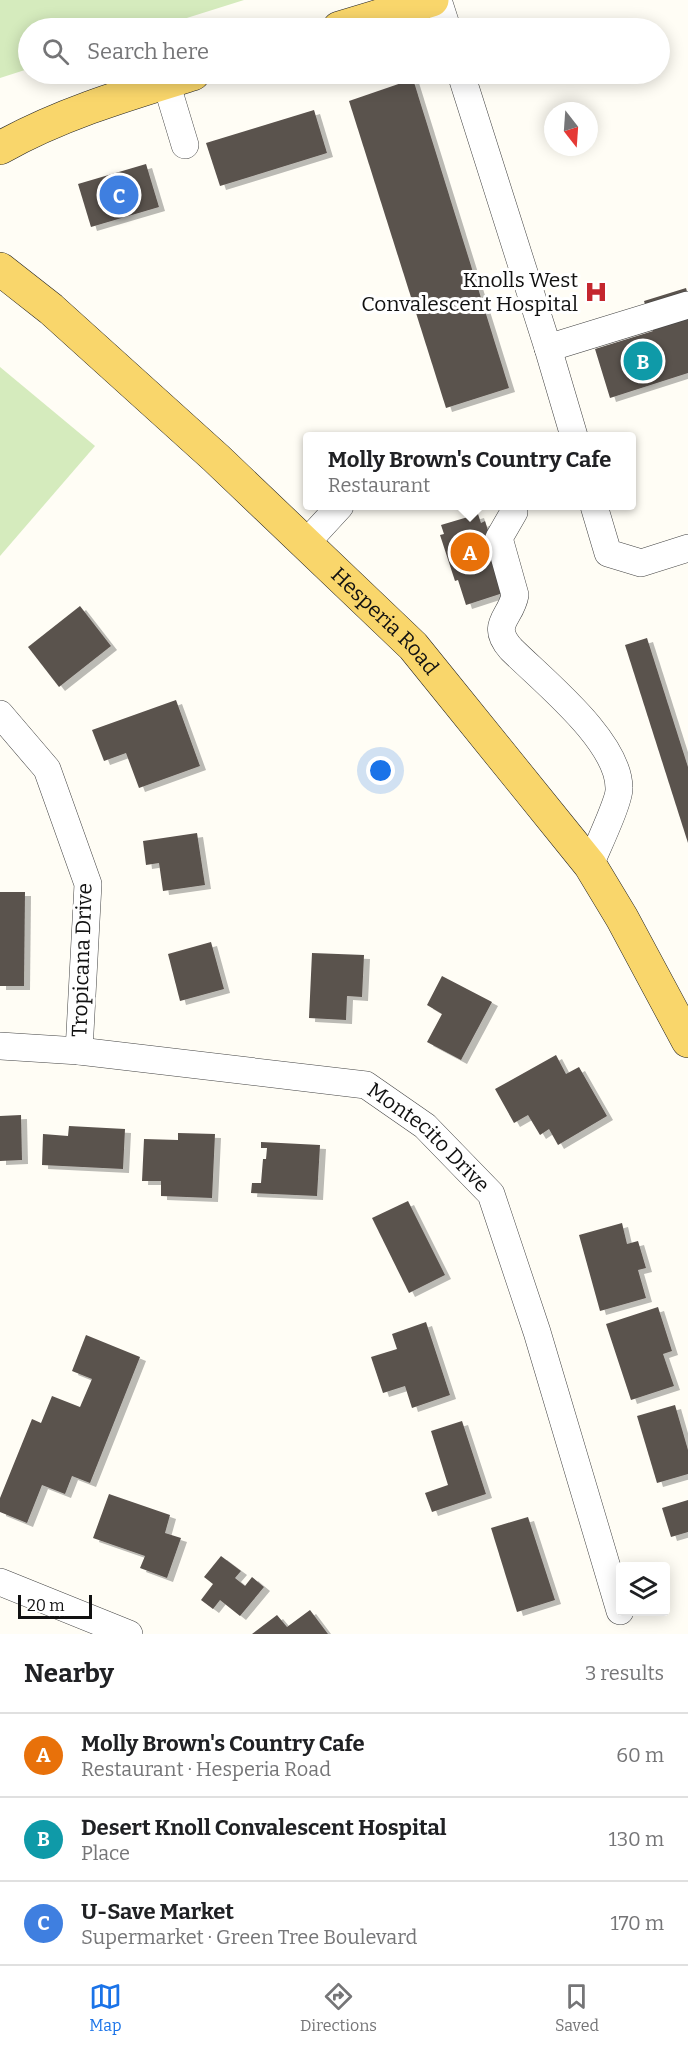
<!DOCTYPE html>
<meta charset="utf-8">
<style>
body{margin:0;font-family:Bitter,serif;background:#f2f2f2;color:#202124}
.controls{position:absolute;right:18px;bottom:18px;display:grid;overflow:hidden;border-radius:6px;box-shadow:0 3px 15px #0003}
.controls button{width:54px;height:54px;display:grid;place-items:center;padding:0;border:0;border-bottom:2px solid #e0e0e0;background:#fff;color:#202124;font:30px sans-serif}
.compass{position:absolute;left:544px;top:102px;width:54px;height:54px;border-radius:50%;background:#fff;box-shadow:0 3px 15px #0003;rotate:163deg}
.scale{position:absolute;left:18px;bottom:15px;width:74px;box-sizing:border-box;padding-left:6px;border:3px solid #111;border-top:0;font-size:16px;line-height:21px;white-space:nowrap;color:#111;-webkit-text-stroke:4px #fff;paint-order:stroke}
.you{position:absolute;left:381px;top:771px;width:21px;height:21px;margin:-15px;border:4px solid #fff;border-radius:50%;background:#1a73e8;box-shadow:0 0 0 9px #1a73e833}
.badge{display:grid;place-items:center;width:39px;height:39px;border-radius:50%;background:#1a73e8;color:#fff;font-size:20px;font-weight:700}
.pin{position:absolute;translate:-50% -50%;border:3px solid #fff;box-shadow:0 2px 6px #0006}
.popup{position:absolute;left:303px;top:432px;width:333px;height:78px;box-sizing:border-box;display:grid;place-content:center;border-radius:6px;background:#fff;filter:drop-shadow(0 2px 4px #0005);font-size:20px;white-space:nowrap;color:#757577}
.popup b{font-size:22px;color:#202124}
.popup::after{content:'';position:absolute;left:50%;top:100%;margin-left:-12px;border:12px solid transparent;border-top-color:#fff}
.list{margin:0;padding:0;list-style:none}
h2{display:flex;justify-content:space-between;align-items:center;height:78px;margin:0;padding:0 24px;font-size:26px}
h2 small{font-size:20px;font-weight:400;color:#757577}
.list li{display:grid;grid-template-columns:39px 1fr auto;gap:18px;align-items:center;box-sizing:border-box;height:84px;padding:0 24px;border-top:2px solid #e0e0e0}
.list b{display:block;font-size:22px;white-space:nowrap}
.list p{margin:0;font-size:20px;white-space:nowrap;color:#757577}
.list em{font-size:20px;font-style:normal;color:#757577}
.icon{flex:none;width:33px;height:33px;fill:none;stroke:currentColor;stroke-width:2;stroke-linecap:round;stroke-linejoin:round}
.map{position:relative;flex:none;width:688px;height:1634px;overflow:hidden}
.search{position:absolute;background:#fff;box-shadow:0 3px 15px #0003;left:18px;right:18px;top:18px;height:66px;display:flex;align-items:center;gap:15px;box-sizing:border-box;padding:0 21px;border-radius:33px;color:#757577;font-size:22px}
.sheet{height:330px;background:#fff}
nav{display:flex;justify-content:space-around;align-items:center;box-sizing:border-box;height:84px;border-top:2px solid #e0e0e0;background:#fff;font-size:16px;color:#757577}
nav a{display:grid;justify-items:center;gap:3px}
nav .on{color:#1a73e8}
.map>svg:first-child{display:block}
.green{fill:#d5ebbd}
.building{fill:#5a524d;filter:url(#shadow)}
.lines{fill:none;stroke-linecap:round;stroke-linejoin:round}
.minor-casing{stroke:#444;stroke-width:28}
.major-casing{stroke:#222;stroke-width:34}
.minor{stroke:#fff;stroke-width:27}
.major{stroke:#f9d66b;stroke-width:33}
.labels{text-anchor:middle;stroke-width:6;stroke-linejoin:round;paint-order:stroke}
.poi-label{font-size:21px;fill:#111;stroke:#fff;text-anchor:end}
.street-label{font-size:21px;fill:#111;stroke:#fff}
</style>
<div class="map">
<svg width="688" height="1634" viewBox="0 0 688 1634">
<defs>
<filter id="shadow"><feDropShadow dx="6" dy="4" stdDeviation="0" flood-color="#0004"/></filter>
</defs>
<rect width="100%" height="100%" fill="#fffdf5"/>
<g class="green">
<polygon points="0,0 244,0 155,28 28,28 28,69 0,78"/>
<polygon points="0,367 95,446 0,556"/>
</g>
<g class="building">
<polygon points="413,79 509,388 446,408 349,101"/>
<polygon points="314,110 327,153 220,186 206,143"/>
<polygon points="146,164 159,207 91,227 78,184"/>
<polygon points="686,288 688,295 688,373 610,398 595,349 653,331 644,301"/>
<polygon points="478,514 481,523 485,521 500,568 503,593 466,605 458,580 455,581 440,535 444,534 441,525"/>
<polygon points="80,606 111,646 59,687 28,647"/>
<polygon points="647,638 688,767 688,843 625,645"/>
<polygon points="176,700 200,766 139,788 126,753 104,761 92,730"/>
<polygon points="197,833 205,885 163,891 159,863 146,865 143,841"/>
<polygon points="0,892 25,892 24,986 0,986"/>
<polygon points="211,942 224,989 180,1001 168,954"/>
<polygon points="312,953 364,955 362,997 347,996 346,1020 309,1018"/>
<polygon points="442,976 492,1002 461,1060 427,1042 442,1014 427,1005"/>
<polygon points="556,1055 566,1074 579,1067 607,1116 558,1145 549,1129 540,1135 528,1115 514,1123 495,1089"/>
<polygon points="21,1115 22,1160 0,1161 0,1116"/>
<polygon points="69,1126 125,1129 123,1169 42,1165 43,1134 68,1136"/>
<polygon points="178,1133 215,1134 212,1198 161,1196 161,1181 142,1181 144,1139 178,1140"/>
<polygon points="261,1142 320,1145 317,1196 251,1193 252,1183 261,1183 263,1159 266,1159 267,1148 261,1148"/>
<polygon points="408,1201 445,1275 409,1293 372,1218"/>
<polygon points="622,1223 627,1244 638,1241 646,1268 638,1270 646,1298 600,1311 579,1235"/>
<polygon points="658,1307 672,1351 663,1354 674,1386 631,1400 606,1324"/>
<polygon points="426,1322 450,1395 412,1408 405,1386 383,1393 371,1357 397,1349 392,1334"/>
<polygon points="86,1335 140,1357 90,1483 72,1476 65,1494 42,1485 27,1523 0,1512 0,1498 32,1419 41,1423 52,1396 80,1407 92,1379 72,1371"/>
<polygon points="675,1405 688,1450 688,1474 657,1483 637,1416"/>
<polygon points="462,1421 486,1494 432,1512 425,1493 448,1485 431,1431"/>
<polygon points="109,1494 170,1515 165,1533 181,1538 167,1578 140,1568 145,1556 93,1538"/>
<polygon points="688,1500 688,1532 671,1537 662,1508"/>
<polygon points="528,1517 555,1600 517,1612 491,1528"/>
<polygon points="221,1556 241,1571 235,1578 245,1586 252,1577 264,1587 240,1616 220,1600 213,1609 201,1600 213,1584 204,1577"/>
<polygon points="310,1610 328,1634 252,1634 277,1615 287,1627"/>
</g>
<g class="lines">
<g class="minor-casing">
<g id="minor">
<polyline points="438,0 447,28"/>
<polyline points="461,74 548,348 688,305"/>
<polyline points="166,82 185,145"/>
<polyline points="548,348 574,436"/>
<polyline points="594,506 608,553 641,563 688,548"/>
<path d="M514,512L499,538L515,595C511,618 489,624 511,649C543,681 619,741 619,788C620,800 596,850 590,865"/>
<polyline points="306,543 340,506"/>
<polyline points="0,714 47,769 88,884 79,1051"/>
<path id="s1" d="M0,1046L79,1051L366,1085L425,1126L491,1194L537,1332L620,1611"/>
<polyline points="0,1582 129,1634"/>
</g>
</g>
<g class="major-casing">
<g id="major">
<polyline points="339,28 432,0"/>
<path d="M0,148C60,114 128,94 193,74"/>
<path id="s2" d="M0,269L51,309L216,458L413,646L590,865L622,918L688,1041"/>
</g>
</g>
<use href="#minor" class="minor"/>
<use href="#major" class="major"/>
</g>
<defs>
<g id="hospital-bare" transform="scale(1.8)"><path d="M-5-5h3v3.5h4V-5h3V5h-3V1.5h-4V5h-3Z" fill="#c4262e" stroke="#fff" stroke-width="2.5" paint-order="stroke"/></g>
</defs>
<g fill-rule="evenodd">
<use href="#hospital-bare" x="596" y="292"/>
</g>
<g class="labels">
<g class="poi-label">
<text x="578" y="287">Knolls West<tspan x="578" dy="24">Convalescent Hospital</tspan></text>
</g>
<g class="street-label">
<text dy="7" stroke="none"><textPath href="#s2" startOffset="522">Hesperia Road</textPath></text>
<text transform="translate(82 960) rotate(-88)" y="7">Tropicana Drive</text>
<text dy="7" stroke="none"><textPath href="#s1" startOffset="450">Montecito Drive</textPath></text>
</g>
</g>
</svg>
<div class="controls">
<button><svg class="icon" aria-label="layers" viewBox="0 0 24 24"><path d="M12 4l9 5-9 5-9-5zM3 14l9 5 9-5"/></svg></button>
</div>
<svg class="compass" viewBox="-18 -18 36 36"><path d="M0-13l5 13h-10z" fill="#e53935"/><path d="M0 13l5-13h-10z" fill="#757577"/></svg>
<div class="scale">20 m</div>
<div class="you"></div>
<div class="pin badge" style="left:470px;top:552px;background:#e8710a">A</div>
<div class="popup"><b>Molly Brown's Country Cafe</b>Restaurant</div>
<div class="pin badge" style="left:643px;top:361px;background:#0f9aa8">B</div>
<div class="pin badge" style="left:119px;top:195px;background:#3f7fe0">C</div>
<div class="search"><svg class="icon" aria-label="search" viewBox="0 0 24 24"><circle cx="10" cy="10" r="6"/><path d="M15 15l6 6"/></svg>Search here</div>
</div>
<section class="sheet">
<h2>Nearby<small>3 results</small></h2>
<ul class="list">
<li><span class="badge" style="background:#e8710a">A</span><div><b>Molly Brown's Country Cafe</b><p>Restaurant · Hesperia Road</p></div><em>60 m</em></li>
<li><span class="badge" style="background:#0f9aa8">B</span><div><b>Desert Knoll Convalescent Hospital</b><p>Place</p></div><em>130 m</em></li>
<li><span class="badge" style="background:#3f7fe0">C</span><div><b>U-Save Market</b><p>Supermarket · Green Tree Boulevard</p></div><em>170 m</em></li>
</ul>
</section>
<nav>
<a class="on"><svg class="icon" aria-label="map" viewBox="0 0 24 24"><path d="M3 6l6-2 6 2 6-2v14l-6 2-6-2-6 2zM9 4v14M15 6v14"/></svg>Map</a>
<a><svg class="icon" aria-label="directions" viewBox="0 0 24 24"><path d="M12 3l9 9-9 9-9-9zM9 14v-3h6M13 9l2 2-2 2"/></svg>Directions</a>
<a><svg class="icon" aria-label="saved" viewBox="0 0 24 24"><path d="M7 4h10v16l-5-4-5 4z"/></svg>Saved</a>
</nav>
